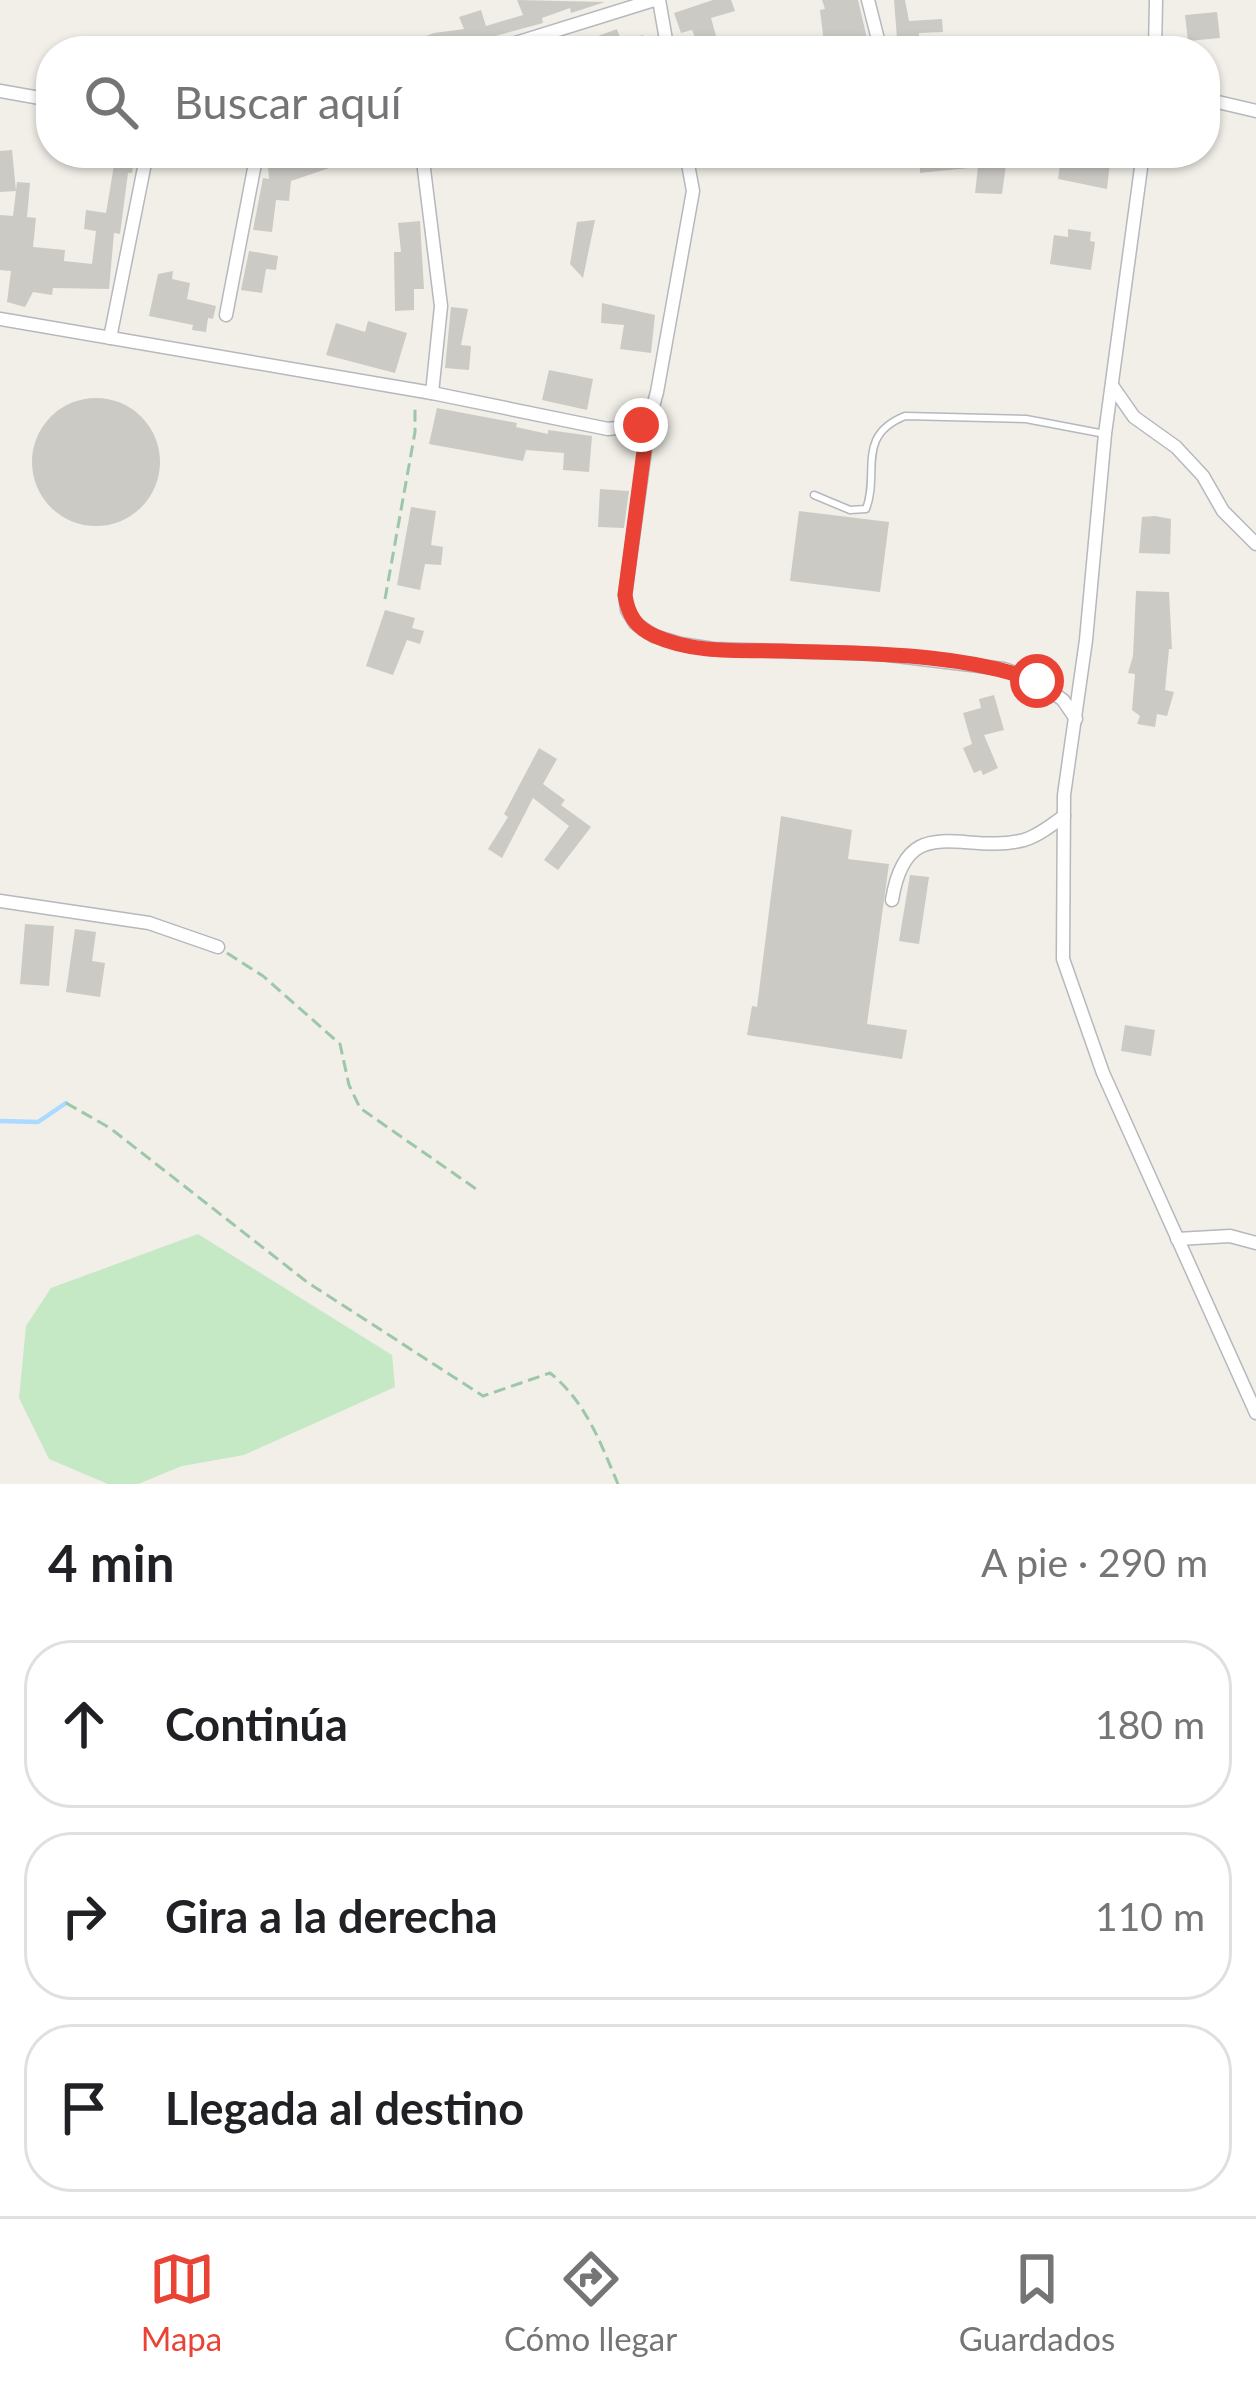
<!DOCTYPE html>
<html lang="es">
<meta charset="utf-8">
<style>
body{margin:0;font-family:Lato,sans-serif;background:#f6f6f6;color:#202124}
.stop{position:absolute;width:36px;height:36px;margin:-27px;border:9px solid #ea4335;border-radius:50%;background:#fff}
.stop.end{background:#ea4335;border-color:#fff;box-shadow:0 3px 12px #0008}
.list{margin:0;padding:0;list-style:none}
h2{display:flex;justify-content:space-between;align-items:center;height:156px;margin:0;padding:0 48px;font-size:51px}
h2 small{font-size:39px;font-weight:400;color:#757577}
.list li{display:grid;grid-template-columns:78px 1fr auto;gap:36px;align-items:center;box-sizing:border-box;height:168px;margin:0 24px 24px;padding:0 24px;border:3px solid #e0e0e0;border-radius:48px}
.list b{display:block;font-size:45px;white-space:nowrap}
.list em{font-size:39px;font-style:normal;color:#757577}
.icon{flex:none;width:66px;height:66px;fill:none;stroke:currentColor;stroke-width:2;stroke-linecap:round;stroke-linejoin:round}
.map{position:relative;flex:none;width:1256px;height:1484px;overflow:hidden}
.search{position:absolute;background:#fff;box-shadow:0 3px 9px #0004;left:36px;right:36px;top:36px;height:132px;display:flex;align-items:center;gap:30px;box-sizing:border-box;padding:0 42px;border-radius:48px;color:#757577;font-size:45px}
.sheet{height:732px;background:#fff}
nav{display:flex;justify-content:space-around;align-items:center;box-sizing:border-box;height:168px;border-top:3px solid #e0e0e0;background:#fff;font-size:33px;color:#757577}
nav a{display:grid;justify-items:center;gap:6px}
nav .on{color:#ea4335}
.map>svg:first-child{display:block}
.green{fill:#c5e8c5}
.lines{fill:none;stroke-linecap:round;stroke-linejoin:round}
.stream{stroke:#aadaff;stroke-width:4.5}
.building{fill:#cccac5}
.service-casing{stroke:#b5b8bc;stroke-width:9}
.minor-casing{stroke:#b5b8bc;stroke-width:15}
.path{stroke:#9cc7a9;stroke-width:3;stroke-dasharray:12 6;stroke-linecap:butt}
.service{stroke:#fff;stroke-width:6}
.minor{stroke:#fff;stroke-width:12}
.route{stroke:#ea4335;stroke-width:15}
</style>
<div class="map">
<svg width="1256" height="1484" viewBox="0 0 1256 1484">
<rect width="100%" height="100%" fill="#f1efe8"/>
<polygon class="green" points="198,1234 392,1355 395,1387 244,1455 182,1466 138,1484 108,1484 49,1459 19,1398 26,1326 51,1288"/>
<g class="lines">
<polyline class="stream" points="0,1121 38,1122 66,1103"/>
</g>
<g class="building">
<polygon points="517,0 605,2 571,13 570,8 542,18 543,23 440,51 387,51 434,33 464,29 459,17 481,10 486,26 523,15"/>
<polygon points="713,0 731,0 735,11 711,18 718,43 700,50 692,30 681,33 674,13"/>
<polygon points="822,0 858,0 870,51 825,51 820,10 825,9"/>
<polygon points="894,0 905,0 909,21 942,19 943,32 919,33 918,51 898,51"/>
<polygon points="1217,12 1220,38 1188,41 1185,15"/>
<polygon points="617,29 621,41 643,35 647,51 597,51 602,46 598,36"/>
<polygon points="12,150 16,191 17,182 30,183 27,217 36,218 33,247 65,250 64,261 92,264 96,231 84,229 86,210 106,213 115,159 119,159 120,153 135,153 132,173 128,173 120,234 114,233 109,289 53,288 52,295 33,292 25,307 7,302 11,271 0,270 0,215 13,216 16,191 0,192 0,151"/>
<polygon points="267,153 331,153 335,166 291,181 289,201 276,200 272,232 253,230 263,178 269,179"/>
<polygon points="920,153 1030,153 1030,165 1006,165 1002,194 975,193 978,167 920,173"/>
<polygon points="1080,153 1111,153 1107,189 1058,179 1061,158 1079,160"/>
<polygon points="595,220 583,278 570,264 577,222"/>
<polygon points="420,221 424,289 414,289 414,310 395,311 394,252 401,252 398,223"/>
<polygon points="1068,229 1091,232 1090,241 1095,242 1091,270 1050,264 1054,235 1068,237"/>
<polygon points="249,251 278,256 276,270 266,269 262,293 241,290"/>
<polygon points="173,271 172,279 190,283 187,299 216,306 213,319 208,318 206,332 192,330 193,325 149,316 158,274"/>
<polygon points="602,303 655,315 651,353 620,349 624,325 601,323"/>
<polygon points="451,307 468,309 461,345 471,346 469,370 445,368"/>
<polygon points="368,321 407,333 395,373 326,355 336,323 365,332"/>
<polygon points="549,370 593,379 587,410 542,400"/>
<circle cx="96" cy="462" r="64"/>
<polygon points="437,408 517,423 516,427 548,434 548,430 592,436 589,472 563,470 564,453 526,450 523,461 429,444"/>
<polygon points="600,489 629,491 624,528 598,527"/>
<polygon points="411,507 436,511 431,545 443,547 441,565 425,564 420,590 397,585"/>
<polygon points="799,511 889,522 880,592 790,581"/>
<polygon points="1155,516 1171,519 1170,554 1139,553 1142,517"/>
<polygon points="1136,591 1169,592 1172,649 1169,649 1165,690 1174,692 1167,716 1157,714 1155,727 1137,724 1140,716 1132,710 1135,674 1128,673 1133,656"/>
<polygon points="385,610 415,618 412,628 424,631 420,644 407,640 393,675 366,666"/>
<polygon points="994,695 1004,730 984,735 998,768 983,775 981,770 974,773 963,748 972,744 963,713 981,708 979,699"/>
<polygon points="539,748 557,759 543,784 565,800 561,805 591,827 558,870 544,860 569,826 533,798 502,858 488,849 508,817 504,814"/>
<polygon points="781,816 852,830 848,859 889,864 867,1024 907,1030 902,1059 747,1035 752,1006 757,1007"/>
<polygon points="910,875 929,877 919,944 899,941"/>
<polygon points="25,924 54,926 49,986 20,984"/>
<polygon points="75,929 96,932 92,961 105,963 100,997 66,992"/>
<polygon points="1125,1025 1155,1030 1151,1056 1121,1051"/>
</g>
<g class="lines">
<g class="service-casing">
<path id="service" d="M814,495L850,510L866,509C880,473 855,436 905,416L1026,419L1105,434"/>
</g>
<g class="minor-casing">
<g id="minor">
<polyline points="659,0 668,51"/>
<polyline points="868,0 881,51"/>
<polyline points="490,51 654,0"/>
<polyline points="1155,51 1156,0"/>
<polyline points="0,91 51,100"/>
<polyline points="1205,99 1256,111"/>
<polyline points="422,153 441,306 432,393"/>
<polyline points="1143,153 1105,434 1086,640 1064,795 1063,959 1103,1073 1256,1413"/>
<polyline points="226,315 257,153"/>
<polyline points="0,319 432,393 608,429 641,425 652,410 657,392 693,191 686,153"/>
<polyline points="110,338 147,153"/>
<polyline points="1113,387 1134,417 1176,447 1203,476 1223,511 1256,544"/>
<polyline points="641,425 647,436 625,595 627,610 635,623 654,636 681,644 714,649 880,654 1004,669 1037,681 1063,700 1076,719"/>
<path d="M892,900C907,808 963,856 1024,840C1038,836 1052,825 1064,816"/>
<polyline points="0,901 149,923 218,947"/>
<polyline points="1177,1239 1230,1236 1256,1243"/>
</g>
</g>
<g class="path">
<polyline points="385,599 415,432 415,404"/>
<polyline points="227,953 263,976 340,1044 349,1085 360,1108 479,1191"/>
<path d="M66,1103L110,1128L307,1282L483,1396L550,1373C586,1402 600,1442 618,1484"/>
</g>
<use href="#service" class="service"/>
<use href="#minor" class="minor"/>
</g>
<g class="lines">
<path class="route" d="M641,425L646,436L625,595C628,615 636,628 655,636C694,654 742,650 783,651C866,654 958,652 1037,681"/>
</g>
</svg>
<div class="stop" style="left:1037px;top:681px"></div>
<div class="stop end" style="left:641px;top:425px"></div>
<div class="search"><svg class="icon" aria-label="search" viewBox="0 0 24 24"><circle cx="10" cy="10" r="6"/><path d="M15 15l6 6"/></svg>Buscar aquí</div>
</div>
<section class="sheet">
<h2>4 min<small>A pie · 290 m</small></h2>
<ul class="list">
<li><svg class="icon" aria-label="ahead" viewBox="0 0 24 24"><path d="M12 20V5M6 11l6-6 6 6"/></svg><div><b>Continúa</b></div><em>180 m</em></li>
<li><svg class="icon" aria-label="right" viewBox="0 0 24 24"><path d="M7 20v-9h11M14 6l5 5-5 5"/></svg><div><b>Gira a la derecha</b></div><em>110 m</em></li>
<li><svg class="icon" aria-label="arrive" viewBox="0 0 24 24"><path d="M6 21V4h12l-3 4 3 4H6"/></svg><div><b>Llegada al destino</b></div></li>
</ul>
</section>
<nav>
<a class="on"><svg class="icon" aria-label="map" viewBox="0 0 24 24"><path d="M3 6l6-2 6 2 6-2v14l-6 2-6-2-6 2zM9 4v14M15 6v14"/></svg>Mapa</a>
<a><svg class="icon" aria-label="directions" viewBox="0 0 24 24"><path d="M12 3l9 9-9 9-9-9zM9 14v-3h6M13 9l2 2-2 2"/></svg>Cómo llegar</a>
<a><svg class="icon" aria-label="saved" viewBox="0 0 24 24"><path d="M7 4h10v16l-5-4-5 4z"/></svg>Guardados</a>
</nav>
